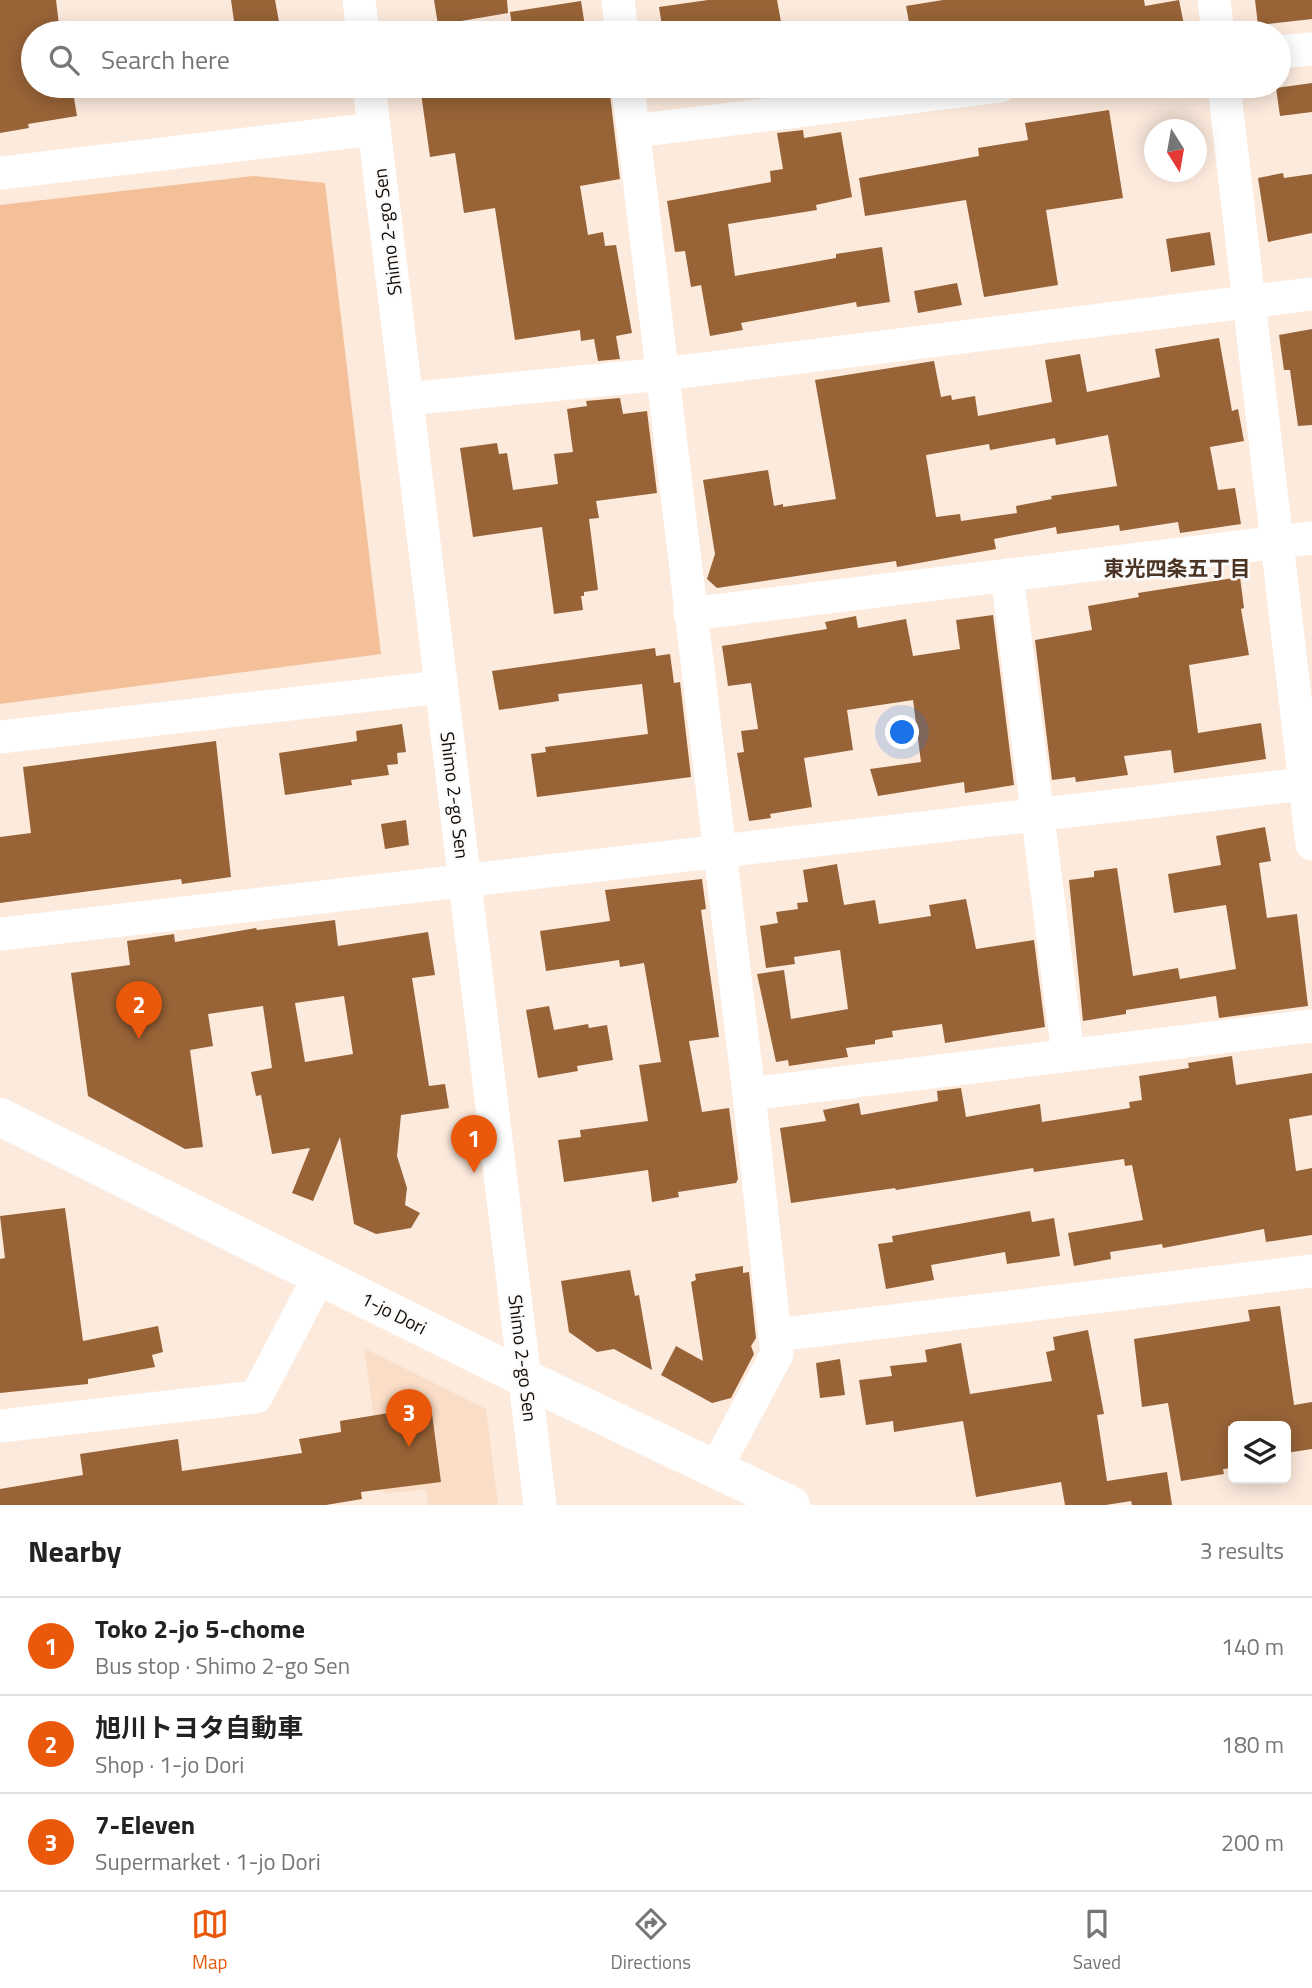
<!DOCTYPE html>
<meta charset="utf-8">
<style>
body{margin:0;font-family:"Titillium Web","Noto Sans JP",sans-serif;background:#f6f6f6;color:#222}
.controls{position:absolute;right:21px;bottom:21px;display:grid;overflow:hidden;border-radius:10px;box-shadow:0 4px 18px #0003}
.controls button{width:63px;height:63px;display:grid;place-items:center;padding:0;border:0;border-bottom:2px solid #e0e0e0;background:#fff;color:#222;font:35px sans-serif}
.compass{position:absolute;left:1144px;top:119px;width:63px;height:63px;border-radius:50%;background:#fff;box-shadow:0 4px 18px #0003;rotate:169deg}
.you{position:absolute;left:903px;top:733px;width:24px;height:24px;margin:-18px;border:5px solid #fff;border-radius:50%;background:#1a73e8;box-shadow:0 0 0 10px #1a73e833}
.badge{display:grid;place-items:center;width:46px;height:46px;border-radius:50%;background:#ea580c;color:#fff;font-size:23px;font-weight:700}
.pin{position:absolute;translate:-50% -58px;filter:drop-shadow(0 2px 4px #0008)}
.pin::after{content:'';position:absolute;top:37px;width:24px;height:21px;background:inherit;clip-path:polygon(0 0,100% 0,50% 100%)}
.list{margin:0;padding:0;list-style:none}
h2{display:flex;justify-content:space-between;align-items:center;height:91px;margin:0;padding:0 28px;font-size:30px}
h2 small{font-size:23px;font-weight:400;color:#767676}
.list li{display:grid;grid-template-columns:46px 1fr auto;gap:21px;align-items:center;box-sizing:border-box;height:98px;padding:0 28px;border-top:2px solid #e0e0e0}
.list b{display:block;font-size:26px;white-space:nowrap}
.list p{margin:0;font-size:23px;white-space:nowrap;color:#767676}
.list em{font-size:23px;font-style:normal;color:#767676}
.icon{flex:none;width:38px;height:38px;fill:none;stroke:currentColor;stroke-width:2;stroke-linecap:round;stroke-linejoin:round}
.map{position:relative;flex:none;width:1312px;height:1505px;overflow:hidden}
.search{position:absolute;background:#fff;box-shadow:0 4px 18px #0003;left:21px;right:21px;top:21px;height:77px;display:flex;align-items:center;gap:18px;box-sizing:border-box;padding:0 24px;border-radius:38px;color:#767676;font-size:26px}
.sheet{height:385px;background:#fff}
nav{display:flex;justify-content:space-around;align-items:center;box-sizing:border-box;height:98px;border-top:2px solid #e0e0e0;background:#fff;font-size:19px;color:#767676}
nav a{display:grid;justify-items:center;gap:4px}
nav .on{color:#ea580c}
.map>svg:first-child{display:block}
.built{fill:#fbdec8}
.green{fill:#f4c099}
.building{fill:#986337;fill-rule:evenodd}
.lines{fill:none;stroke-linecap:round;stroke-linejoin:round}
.minor{stroke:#fff;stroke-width:33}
.major{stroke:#fff;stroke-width:38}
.labels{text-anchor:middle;stroke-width:5;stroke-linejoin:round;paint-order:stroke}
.street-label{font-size:19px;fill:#150c05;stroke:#fbfbfb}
.neighbourhood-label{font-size:21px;font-weight:bold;fill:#4b3423;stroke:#fbfbfb}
</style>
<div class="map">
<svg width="1312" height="1505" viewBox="0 0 1312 1505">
<rect width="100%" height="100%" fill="#fceadd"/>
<polygon class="built" points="364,1348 486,1409 498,1505 428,1505 426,1489 384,1494"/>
<polygon class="green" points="253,176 325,183 381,654 0,704 0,205"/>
<g class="building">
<polygon points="0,0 56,0 60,33 33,33 33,86 72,86 77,116 28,124 29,128 0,133"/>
<polygon points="231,0 275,0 279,22 235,28"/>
<polygon points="434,0 507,0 508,13 438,25"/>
<polygon points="708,0 777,0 783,33 663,33 659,7"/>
<polygon points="943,0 1144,0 1145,6 1179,0 1185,30 1166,33 963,33 963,29 911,33 906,6"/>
<polygon points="1255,0 1312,0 1312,19 1258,25"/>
<polygon points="581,1 586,33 513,33 510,12"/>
<polygon points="1312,83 1312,112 1280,116 1276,88"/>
<polygon points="420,86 609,86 620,179 580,186 588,235 603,232 605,246 616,245 632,333 616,336 620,359 598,361 594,339 581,341 580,330 515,340 495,208 464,213 455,153 430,157"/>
<polygon points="1109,110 1123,198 1046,210 1058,285 984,297 966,200 865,216 859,178 979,156 978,148 1028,140 1025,123"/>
<polygon points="803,130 804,138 841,132 852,197 816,205 817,210 728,224 735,276 836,258 836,254 882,247 890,302 857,307 856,302 741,323 743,330 710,336 701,285 691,287 685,251 675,252 667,201 771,182 770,171 783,169 777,133"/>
<polygon points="1283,173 1284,178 1312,174 1312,233 1268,242 1258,178"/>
<polygon points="1210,232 1215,265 1171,272 1166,239"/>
<polygon points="957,283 962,305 918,313 914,291"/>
<polygon points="1312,329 1312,425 1298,426 1290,370 1284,370 1279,335"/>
<path d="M1219,338L1232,411L1238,409L1244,441L1210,447L1218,490L1235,488L1241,524L1180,533L1178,522L1120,531L1119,525L1057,534L1056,527L994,539L996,549L897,567L896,561L717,588L707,579L715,554L703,480L768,470L774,506L783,504V507L836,499L815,380L934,361L941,397L951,395L952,400L975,396L978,416L1052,402L1045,360L1080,354L1087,392L1160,377L1155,349ZM1108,435L1117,486L1051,496L1052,499L1016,506L1017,513L961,521L960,514L936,517L926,455L989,444L990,450L1055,438L1056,445Z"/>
<polygon points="620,398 623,414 647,411 657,493 596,501 599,518 589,519 598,590 584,592 584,596 581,596 583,610 554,614 542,527 473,537 460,448 497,443 499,454 507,453 513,490 558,484 554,454 573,452 567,409 587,406 586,401"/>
<polygon points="1240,577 1244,608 1241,609 1249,655 1189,665 1198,733 1261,723 1266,759 1174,773 1171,750 1124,756 1128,775 1076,782 1075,777 1052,780 1035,640 1092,630 1088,606 1139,597 1138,593"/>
<polygon points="993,615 1014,785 965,793 964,782 878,796 870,769 921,762 913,700 847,710 853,750 804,758 812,807 770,814 771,818 749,821 737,753 744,752 741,731 758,729 751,683 728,686 722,646 827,629 825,622 856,616 858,628 906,619 913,656 960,649 956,620"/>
<polygon points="655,648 656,656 670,654 674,683 680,682 691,777 537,797 531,754 546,752 545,747 648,734 642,684 558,694 559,701 499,710 492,671"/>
<polygon points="402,724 406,752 397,753 398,764 387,765 389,775 351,780 352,785 285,795 279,753 357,741 356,731"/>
<polygon points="216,741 231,877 182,884 181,879 0,903 0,837 31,833 23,767"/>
<polygon points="406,820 409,845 385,849 381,824"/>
<polygon points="1265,827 1271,861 1259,863 1267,918 1297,914 1308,1006 1219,1018 1216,996 1126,1010 1126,1014 1083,1021 1069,880 1094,877 1094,871 1117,868 1133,976 1178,968 1180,979 1236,969 1226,905 1174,913 1168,874 1221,865 1216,836"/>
<polygon points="837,864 844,905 875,900 879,924 931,916 929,905 966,899 976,949 1034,940 1045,1027 945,1043 942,1024 892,1031 893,1037 875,1040 875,1044 846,1048 848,1057 789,1066 788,1060 776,1062 757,974 784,970 791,1019 848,1009 840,950 794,957 795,964 766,968 760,926 778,923 776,912 798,909 797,903 808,902 803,870"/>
<polygon points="702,879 706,909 701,910 719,1037 689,1041 702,1112 729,1108 738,1179 736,1183 678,1192 679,1197 652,1202 648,1170 564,1182 558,1140 581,1137 580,1130 648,1121 639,1065 661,1062 644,963 620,967 619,960 546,971 540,931 610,921 605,890"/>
<path d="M335,920L338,946L428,932L435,975L412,978L429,1086L445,1084L449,1108L401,1115L397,1156L407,1188L405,1205L420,1213L411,1228L376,1234L354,1224L340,1137L313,1201L292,1193L310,1148L272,1154L261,1095L256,1096L251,1072L272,1068L263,1006L208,1014L213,1046L190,1050L203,1147L185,1149L88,1096L71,973L130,965L127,941L174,934L175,942L256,928L257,930ZM344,996L353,1054L305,1062L295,1003Z"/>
<polygon points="549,1006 554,1030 588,1024 589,1028 607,1025 613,1060 577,1066 578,1071 538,1078 526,1010"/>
<polygon points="1232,1056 1236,1085 1312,1073 1312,1115 1289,1119 1296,1171 1312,1168 1312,1235 1266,1242 1264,1229 1163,1248 1162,1244 1110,1252 1111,1259 1074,1266 1068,1233 1143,1220 1132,1165 1125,1166 1124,1159 1034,1172 1033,1168 896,1190 895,1188 791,1203 780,1128 826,1121 823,1110 859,1103 861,1115 938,1101 937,1091 961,1088 966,1117 1040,1104 1042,1122 1130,1108 1129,1102 1142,1100 1139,1076 1189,1068 1188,1063"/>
<polygon points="65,1208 83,1341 158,1326 163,1352 152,1355 155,1367 88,1379 88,1384 0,1393 0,1259 5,1258 0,1216"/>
<polygon points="1030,1211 1032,1222 1054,1218 1060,1256 1007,1264 1005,1252 931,1265 934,1280 886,1289 878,1244 893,1242 892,1236"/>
<polygon points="743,1266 743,1273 749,1272 756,1338 751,1346 754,1354 731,1398 712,1403 661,1375 676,1346 703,1361 691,1282 696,1280 695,1274"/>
<polygon points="630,1270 635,1296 639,1295 652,1370 614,1349 597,1352 569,1332 561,1281"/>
<polygon points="1280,1306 1294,1405 1312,1402 1312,1449 1286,1453 1286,1426 1228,1426 1233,1468 1223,1469 1224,1474 1181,1481 1168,1403 1142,1407 1134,1339 1250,1321 1248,1310"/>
<polygon points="1088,1330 1104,1414 1097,1415 1107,1481 1167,1472 1172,1505 1132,1505 1131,1501 1106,1505 1065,1505 1061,1482 976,1497 963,1421 894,1432 893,1421 866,1425 859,1380 892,1376 890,1366 927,1362 925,1350 961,1343 970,1394 1052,1381 1046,1352 1055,1350 1053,1337"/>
<polygon points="840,1359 845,1395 820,1398 816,1363"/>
<polygon points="431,1406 441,1482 361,1492 362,1499 326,1505 0,1505 0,1489 83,1475 80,1454 178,1439 182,1471 302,1453 299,1439 341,1432 340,1421"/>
</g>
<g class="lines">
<g class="minor">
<polyline points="359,0 363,33"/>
<polyline points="618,0 622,33"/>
<polyline points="1214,0 1218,33"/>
<polyline points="1279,52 1312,49"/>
<polyline points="369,86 540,1505"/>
<polyline points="628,86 749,1094 777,1354 716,1468"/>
<polyline points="1224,86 1312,844"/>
<polyline points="634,131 1000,86"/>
<polyline points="0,173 374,129"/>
<polyline points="407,399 663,374 1312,294"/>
<polyline points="1007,575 1068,1055"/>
<polyline points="690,614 1312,538"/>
<polyline points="0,737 441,687"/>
<polyline points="0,934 1312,783"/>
<polyline points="749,1094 1312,1026"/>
<polyline points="775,1335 1312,1271"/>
<polyline points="0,1426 256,1397 320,1275"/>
</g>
<polyline class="major" points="0,1117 526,1379 791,1505"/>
</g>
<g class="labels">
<g class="street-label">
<text transform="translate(387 232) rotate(-97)" y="7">Shimo 2-go Sen</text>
<text transform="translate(455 795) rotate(83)" y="7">Shimo 2-go Sen</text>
<text transform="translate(394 1313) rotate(27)" y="7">1-jo Dori</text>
<text transform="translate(523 1358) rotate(83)" y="7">Shimo 2-go Sen</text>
</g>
<g class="neighbourhood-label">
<text x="1177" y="576">東光四条五丁目</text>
</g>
</g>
</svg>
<div class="controls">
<button><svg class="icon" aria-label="layers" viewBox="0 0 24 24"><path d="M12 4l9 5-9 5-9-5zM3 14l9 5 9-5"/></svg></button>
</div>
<svg class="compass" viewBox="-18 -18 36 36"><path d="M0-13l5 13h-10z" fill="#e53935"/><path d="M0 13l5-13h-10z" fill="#767676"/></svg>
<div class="you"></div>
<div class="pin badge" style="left:474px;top:1173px">1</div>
<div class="pin badge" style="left:139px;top:1039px">2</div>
<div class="pin badge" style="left:409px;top:1447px">3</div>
<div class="search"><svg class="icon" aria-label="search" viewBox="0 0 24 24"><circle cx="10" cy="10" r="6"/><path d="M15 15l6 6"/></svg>Search here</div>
</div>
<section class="sheet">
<h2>Nearby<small>3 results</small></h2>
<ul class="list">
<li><span class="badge">1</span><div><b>Toko 2-jo 5-chome</b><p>Bus stop · Shimo 2-go Sen</p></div><em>140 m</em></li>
<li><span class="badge">2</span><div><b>旭川トヨタ自動車</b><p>Shop · 1-jo Dori</p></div><em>180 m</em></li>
<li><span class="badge">3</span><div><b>7-Eleven</b><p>Supermarket · 1-jo Dori</p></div><em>200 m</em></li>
</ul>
</section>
<nav>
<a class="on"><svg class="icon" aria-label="map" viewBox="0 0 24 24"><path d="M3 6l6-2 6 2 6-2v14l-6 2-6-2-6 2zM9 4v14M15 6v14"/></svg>Map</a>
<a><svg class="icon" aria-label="directions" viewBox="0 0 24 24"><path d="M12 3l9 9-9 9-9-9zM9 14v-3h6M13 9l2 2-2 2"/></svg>Directions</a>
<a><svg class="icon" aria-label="saved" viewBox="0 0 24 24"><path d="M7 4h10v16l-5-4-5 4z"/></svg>Saved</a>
</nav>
